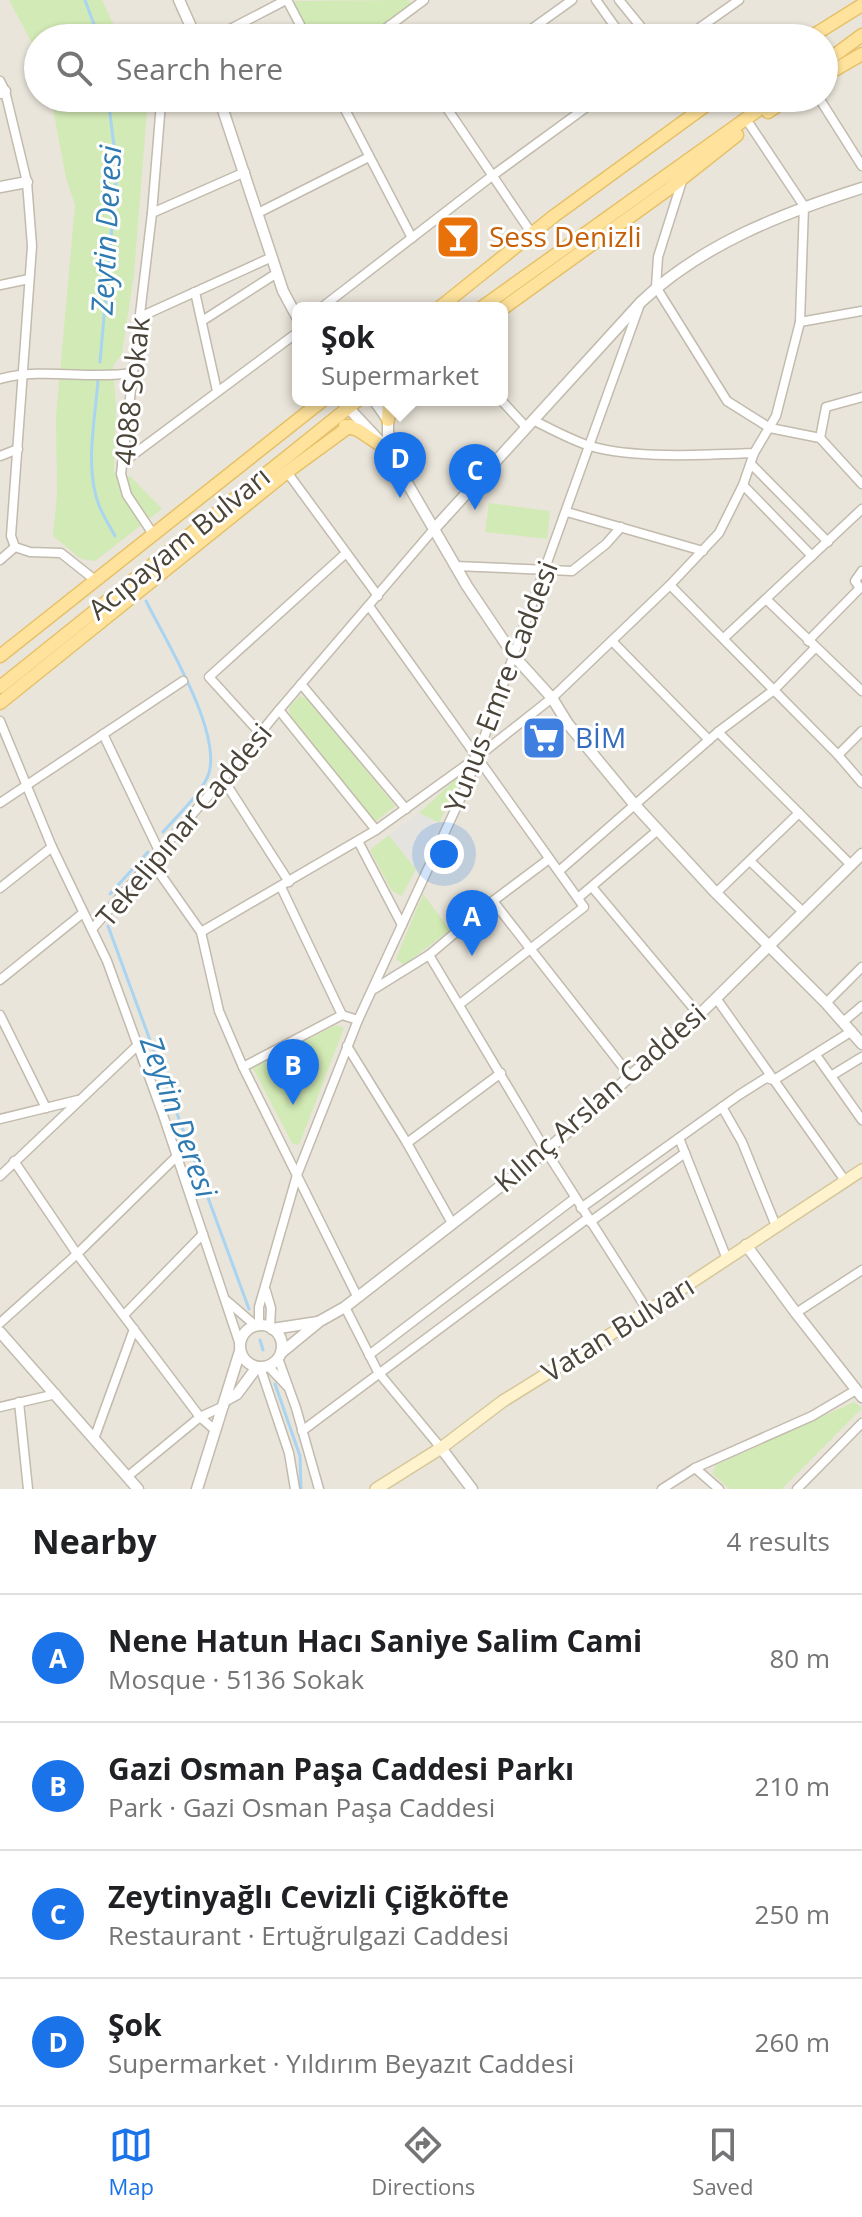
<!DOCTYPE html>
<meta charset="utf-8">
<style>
body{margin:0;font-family:"Open Sans",sans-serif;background:#f2f2f2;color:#202124}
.you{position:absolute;left:444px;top:854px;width:28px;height:28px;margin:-20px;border:6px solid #fff;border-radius:50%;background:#1a73e8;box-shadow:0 0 0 12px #1a73e833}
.badge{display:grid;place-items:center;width:52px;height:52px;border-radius:50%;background:#1a73e8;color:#fff;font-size:26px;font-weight:700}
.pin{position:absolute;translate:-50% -66px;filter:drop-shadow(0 2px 4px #0008)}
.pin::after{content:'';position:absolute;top:42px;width:28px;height:24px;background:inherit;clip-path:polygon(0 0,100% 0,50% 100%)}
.popup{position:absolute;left:292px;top:302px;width:216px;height:104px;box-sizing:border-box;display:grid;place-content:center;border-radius:12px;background:#fff;filter:drop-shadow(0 2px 6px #0005);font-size:26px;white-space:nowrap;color:#757577}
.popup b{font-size:30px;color:#202124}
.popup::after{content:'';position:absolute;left:50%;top:100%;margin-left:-16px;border:16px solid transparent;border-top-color:#fff}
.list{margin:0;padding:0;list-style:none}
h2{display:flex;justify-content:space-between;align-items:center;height:104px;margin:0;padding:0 32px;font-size:34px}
h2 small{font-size:26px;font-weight:400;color:#757577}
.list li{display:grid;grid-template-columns:52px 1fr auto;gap:24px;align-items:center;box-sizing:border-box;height:128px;padding:0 32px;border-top:2px solid #e0e0e0}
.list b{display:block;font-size:30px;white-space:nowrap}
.list p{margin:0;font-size:26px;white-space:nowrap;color:#757577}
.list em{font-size:26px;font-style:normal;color:#757577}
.icon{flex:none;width:44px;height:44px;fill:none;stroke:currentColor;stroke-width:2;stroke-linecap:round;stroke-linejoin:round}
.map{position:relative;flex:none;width:862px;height:1489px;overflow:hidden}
.search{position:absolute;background:#fff;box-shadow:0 2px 6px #0004;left:24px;right:24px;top:24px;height:88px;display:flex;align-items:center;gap:20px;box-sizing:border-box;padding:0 28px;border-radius:44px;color:#757577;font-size:30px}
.sheet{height:616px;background:#fff}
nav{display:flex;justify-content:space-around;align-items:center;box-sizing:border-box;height:112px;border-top:2px solid #e0e0e0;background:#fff;font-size:22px;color:#757577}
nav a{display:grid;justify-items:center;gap:4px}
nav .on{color:#1a73e8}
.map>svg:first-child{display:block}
.residential{fill:#eae5da;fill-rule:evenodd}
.green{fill:#d2eab5}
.parking{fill:#e5e3e0}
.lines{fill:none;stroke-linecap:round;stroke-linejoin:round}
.stream{stroke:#a9d4f2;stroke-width:3}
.minor-casing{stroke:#c2bbae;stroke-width:11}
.tertiary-casing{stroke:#c2bbae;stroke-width:13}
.secondary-casing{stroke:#d6c79b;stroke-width:14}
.primary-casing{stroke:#e6c16a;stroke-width:15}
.minor{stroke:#fff;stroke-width:8}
.tertiary{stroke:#fff;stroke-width:10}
.secondary{stroke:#fff3cd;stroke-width:11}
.primary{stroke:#ffe39c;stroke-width:12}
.labels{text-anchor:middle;stroke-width:6;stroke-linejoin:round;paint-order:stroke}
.food-label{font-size:28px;fill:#c56008;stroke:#fff;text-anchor:start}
.street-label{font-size:28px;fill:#4b4439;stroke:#fff}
.shop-label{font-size:28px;fill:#366cbe;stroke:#fff;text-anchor:start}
.water-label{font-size:30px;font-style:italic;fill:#2e7ab2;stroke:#fff}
</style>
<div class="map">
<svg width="862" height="1489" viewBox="0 0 862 1489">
<rect width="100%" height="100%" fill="#f6f3ec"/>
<path class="residential" d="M0,0H862V1489H0ZM38,38H824V98H38ZM298,308H502V400H298Z"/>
<g class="green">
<polygon points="9,0 102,0 120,38 38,38 38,54"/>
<polygon points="408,0 412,4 367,38 311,38 290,1"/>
<polygon points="51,98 148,98 134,274 122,354 113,366 116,405 114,472 131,477 162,509 95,561 81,559 53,536 57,495 56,417 75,205 66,178"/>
<polygon points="489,503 550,511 547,539 485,532"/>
<polygon points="300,696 309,700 395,806 374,823 290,717 289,707"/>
<polygon points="461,778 439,823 419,813 456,779"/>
<polygon points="389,835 416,869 402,896 392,891 370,850"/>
<polygon points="423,894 450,930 404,965 396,959"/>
<polygon points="336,1025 344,1028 299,1145 292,1143 253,1068"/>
<polygon points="854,1402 862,1408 782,1489 729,1489 712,1473 716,1465"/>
</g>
<polygon class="parking" points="419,813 439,823 416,869 389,835"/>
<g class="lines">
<g class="stream">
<polyline points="85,0 99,38"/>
<polyline points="100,362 117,170 108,98"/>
<path d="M98,381C95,421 84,470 100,508C104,517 110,527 115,536"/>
<path d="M146,601C166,641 221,730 209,773C203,792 176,817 163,832"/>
<polyline points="110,894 148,852"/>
<polyline points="108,926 249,1309"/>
<polyline points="260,1340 263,1350"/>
<polyline points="275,1384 300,1456 301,1489"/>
</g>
<g class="minor-casing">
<g id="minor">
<polyline points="287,0 307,38"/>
<polyline points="596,0 623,38"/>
<polyline points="619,0 650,38"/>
<polyline points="390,25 399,38"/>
<polyline points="213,38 286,0"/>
<polyline points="373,38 424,0"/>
<polyline points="519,38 572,0"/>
<polyline points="685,38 739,0"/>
<polyline points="0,81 5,91 27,182 32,246 11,536 15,547 30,552 61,553 95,580"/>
<polyline points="339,98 412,238"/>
<polyline points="440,98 532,234"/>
<polyline points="819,98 862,166"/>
<polyline points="683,178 658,257 656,287 727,401 770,428 820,438 862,484"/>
<polyline points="152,213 245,172"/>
<polyline points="258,213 369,157"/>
<polyline points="0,285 29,279"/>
<polyline points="195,292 217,391"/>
<polyline points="321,308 492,176 599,98"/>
<polyline points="140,317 272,257"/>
<polyline points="202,321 277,273"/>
<polyline points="800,322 862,311"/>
<path d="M0,379C44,367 88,380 133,373"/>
<polyline points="501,400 526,427"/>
<polyline points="388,419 403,400"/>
<path d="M533,420C551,429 571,440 590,446C634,459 707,455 754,453"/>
<polyline points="820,438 826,407 862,397"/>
<polyline points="0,456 18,449"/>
<polyline points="122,463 298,332"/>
<polyline points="752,465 828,542"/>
<polyline points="287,472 378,596"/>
<polyline points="743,485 812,556"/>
<polyline points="567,512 703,551"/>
<polyline points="153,534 127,495 121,474 152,213 161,103 166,98"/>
<polyline points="0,560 15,547"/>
<polyline points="455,566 572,571 606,544 621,527"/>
<polyline points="670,585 838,755 862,783"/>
<polyline points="860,588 855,581 862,571"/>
<polyline points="767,600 862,691"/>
<polyline points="369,606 584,907 460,1004"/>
<polyline points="724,638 862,509"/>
<polyline points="612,641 709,740"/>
<polyline points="808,641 860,588"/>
<polyline points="301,684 406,809"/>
<polyline points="279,710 376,830"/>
<polyline points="0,721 52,847 107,961 163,1115 240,1345"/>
<polyline points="718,732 850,864"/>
<polyline points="260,733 209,677 346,553"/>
<polyline points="103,734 159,851"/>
<polyline points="838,755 862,731"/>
<polyline points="223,779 289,882"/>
<polyline points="0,803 183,681"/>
<polyline points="358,841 402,925"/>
<polyline points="151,861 201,932 219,1011 243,1067 357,1296"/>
<polyline points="750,861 803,912"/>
<polyline points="559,871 718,732 774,690 815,648"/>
<polyline points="281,887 342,1015 358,1020"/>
<polyline points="592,887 699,1015"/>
<polyline points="0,888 52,847"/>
<polyline points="716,893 799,813"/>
<polyline points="578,898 658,830"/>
<polyline points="493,901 630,1076"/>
<polyline points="93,928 223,779 279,710 434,529"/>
<polyline points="201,932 376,830 476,758 552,698 670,585 719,533 743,485 754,453 776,416 800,322 804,206 750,125"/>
<polyline points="429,955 546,1151 648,1311"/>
<polyline points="0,980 83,913"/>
<polyline points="374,989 429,955 493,901 549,859"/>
<polyline points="716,998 846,1182"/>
<polyline points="826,1003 862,967"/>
<polyline points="0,1015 46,1108"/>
<polyline points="843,1022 862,1006"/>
<polyline points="347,1046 407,1143 452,1223"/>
<polyline points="816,1055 862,1120"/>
<polyline points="243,1067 342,1015"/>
<polyline points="831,1076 862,1057"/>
<polyline points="722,1107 742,1142 776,1226"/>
<polyline points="0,1119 78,1100"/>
<polyline points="679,1138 727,1259"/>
<polyline points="407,1143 501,1073"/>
<polyline points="14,1161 77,1254 200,1417 215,1430"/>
<polyline points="0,1176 139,1044"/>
<polyline points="581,1208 739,1095 766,1078 774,1080 852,1031"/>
<polyline points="590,1222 685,1153"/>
<polyline points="266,1291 271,1308 270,1328"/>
<polyline points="227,1301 256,1326"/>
<polyline points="345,1307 378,1372 441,1448"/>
<polyline points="796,1313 862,1270"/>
<polyline points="124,1315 203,1234"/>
<polyline points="0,1323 77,1254 176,1157"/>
<polyline points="259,1326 259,1307 297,1175 358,1020 468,782 639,307"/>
<polyline points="369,1355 575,1198"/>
<polyline points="278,1358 296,1408 319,1489"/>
<polyline points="268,1366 287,1386"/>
<polyline points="260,1367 289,1453 295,1489"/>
<polyline points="19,1402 28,1489"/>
<polyline points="0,1407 56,1394"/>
<polyline points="302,1431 588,1218"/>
<polyline points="94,1439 134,1329"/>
<polyline points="695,1468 719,1489"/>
<polyline points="127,1477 200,1417 224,1406"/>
<polyline points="662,1489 695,1468 812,1416 856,1390"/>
<polyline points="797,1489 862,1423"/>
</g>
</g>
<g class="tertiary-casing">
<g id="tertiary">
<polyline points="179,0 196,38"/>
<polyline points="0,93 5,91"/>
<polyline points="219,98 283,291 298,319"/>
<polyline points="0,187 27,182"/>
<polyline points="341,400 388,450 467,586 514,656 552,698 568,724 634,804 716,893 826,1003 862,1044"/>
<polyline points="374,400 388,420 388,450"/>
<path d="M434,529L641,302C702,244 783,213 862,188"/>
<polyline points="746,1245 796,1313 862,1397"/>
<circle cx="261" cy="1346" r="21"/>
<polyline points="272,1329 318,1322"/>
<polyline points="0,1332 138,1489"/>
<polyline points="281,1353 320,1321 345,1307 546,1151 699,1015 862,854"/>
<polyline points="226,1400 237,1394 257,1367"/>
<polyline points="441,1448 472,1489"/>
<polyline points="197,1489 240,1351"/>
</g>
</g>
<g class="secondary-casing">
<polyline id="secondary" points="376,1489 441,1448 503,1401 648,1311 862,1170"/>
</g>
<g class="primary-casing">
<g id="primary">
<polyline points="809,38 862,5"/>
<polyline points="824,63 862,35"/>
<polyline points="824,76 862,54"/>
<polyline points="768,112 789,98"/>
<polyline points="439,308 554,216 716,98"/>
<polyline points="481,308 775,98"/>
<polyline points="502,309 670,188 737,135"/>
<polyline points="388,420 389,400"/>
<polyline points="345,426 358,430 388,450"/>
<polyline points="0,656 323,400"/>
<polyline points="0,687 358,400"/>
<polyline points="0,703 287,472 350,426"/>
</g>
</g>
<use href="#minor" class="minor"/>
<use href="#tertiary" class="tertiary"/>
<use href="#secondary" class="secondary"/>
<use href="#primary" class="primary"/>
</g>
<defs>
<g id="bar-square" transform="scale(2.3)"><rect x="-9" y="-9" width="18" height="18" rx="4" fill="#e8710a" stroke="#fff"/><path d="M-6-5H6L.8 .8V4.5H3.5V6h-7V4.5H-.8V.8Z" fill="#fff"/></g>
<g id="supermarket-square" transform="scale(2.3)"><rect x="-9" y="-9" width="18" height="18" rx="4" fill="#3f7fe0" stroke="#fff"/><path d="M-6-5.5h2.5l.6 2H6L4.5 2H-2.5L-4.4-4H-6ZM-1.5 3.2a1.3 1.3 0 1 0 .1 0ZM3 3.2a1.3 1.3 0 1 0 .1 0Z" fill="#fff"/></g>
</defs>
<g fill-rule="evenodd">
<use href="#bar-square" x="458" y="237"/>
<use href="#supermarket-square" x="544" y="738"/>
</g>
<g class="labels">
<g class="food-label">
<text x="489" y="247">Sess Denizli</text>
</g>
<g class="street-label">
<text transform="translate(132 391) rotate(-84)" y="10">4088 Sokak</text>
<text transform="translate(179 543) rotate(-39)" y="10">Acıpayam Bulvarı</text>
<text transform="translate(501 687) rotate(-69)" y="10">Yunus Emre Caddesi</text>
<text transform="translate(184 825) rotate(-50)" y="10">Tekelipınar Caddesi</text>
<text transform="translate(600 1098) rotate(-41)" y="10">Kılınç Arslan Caddesi</text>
<text transform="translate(618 1329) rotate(-32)" y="10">Vatan Bulvarı</text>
</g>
<g class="shop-label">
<text x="575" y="748">BİM</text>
</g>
<g class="water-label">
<text transform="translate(107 230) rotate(-87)" y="10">Zeytin Deresi</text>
<text transform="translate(178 1117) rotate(70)" y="10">Zeytin Deresi</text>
</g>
</g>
</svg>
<div class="you"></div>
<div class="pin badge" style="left:472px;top:956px">A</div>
<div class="pin badge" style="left:293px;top:1105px">B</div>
<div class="pin badge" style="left:475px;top:510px">C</div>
<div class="pin badge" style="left:400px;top:498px">D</div>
<div class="popup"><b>Şok</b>Supermarket</div>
<div class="search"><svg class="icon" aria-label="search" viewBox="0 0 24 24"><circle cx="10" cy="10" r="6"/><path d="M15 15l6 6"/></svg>Search here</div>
</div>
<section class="sheet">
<h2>Nearby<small>4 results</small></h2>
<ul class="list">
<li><span class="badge">A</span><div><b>Nene Hatun Hacı Saniye Salim Cami</b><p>Mosque · 5136 Sokak</p></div><em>80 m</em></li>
<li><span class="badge">B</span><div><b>Gazi Osman Paşa Caddesi Parkı</b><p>Park · Gazi Osman Paşa Caddesi</p></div><em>210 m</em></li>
<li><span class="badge">C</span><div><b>Zeytinyağlı Cevizli Çiğköfte</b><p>Restaurant · Ertuğrulgazi Caddesi</p></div><em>250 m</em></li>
<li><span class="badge">D</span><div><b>Şok</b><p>Supermarket · Yıldırım Beyazıt Caddesi</p></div><em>260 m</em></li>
</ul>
</section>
<nav>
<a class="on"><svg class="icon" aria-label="map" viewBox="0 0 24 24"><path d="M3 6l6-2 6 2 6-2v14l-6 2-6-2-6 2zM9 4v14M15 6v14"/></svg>Map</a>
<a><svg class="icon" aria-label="directions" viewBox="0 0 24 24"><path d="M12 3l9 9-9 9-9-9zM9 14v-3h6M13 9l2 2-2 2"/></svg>Directions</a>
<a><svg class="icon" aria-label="saved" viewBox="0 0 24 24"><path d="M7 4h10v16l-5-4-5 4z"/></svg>Saved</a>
</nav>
